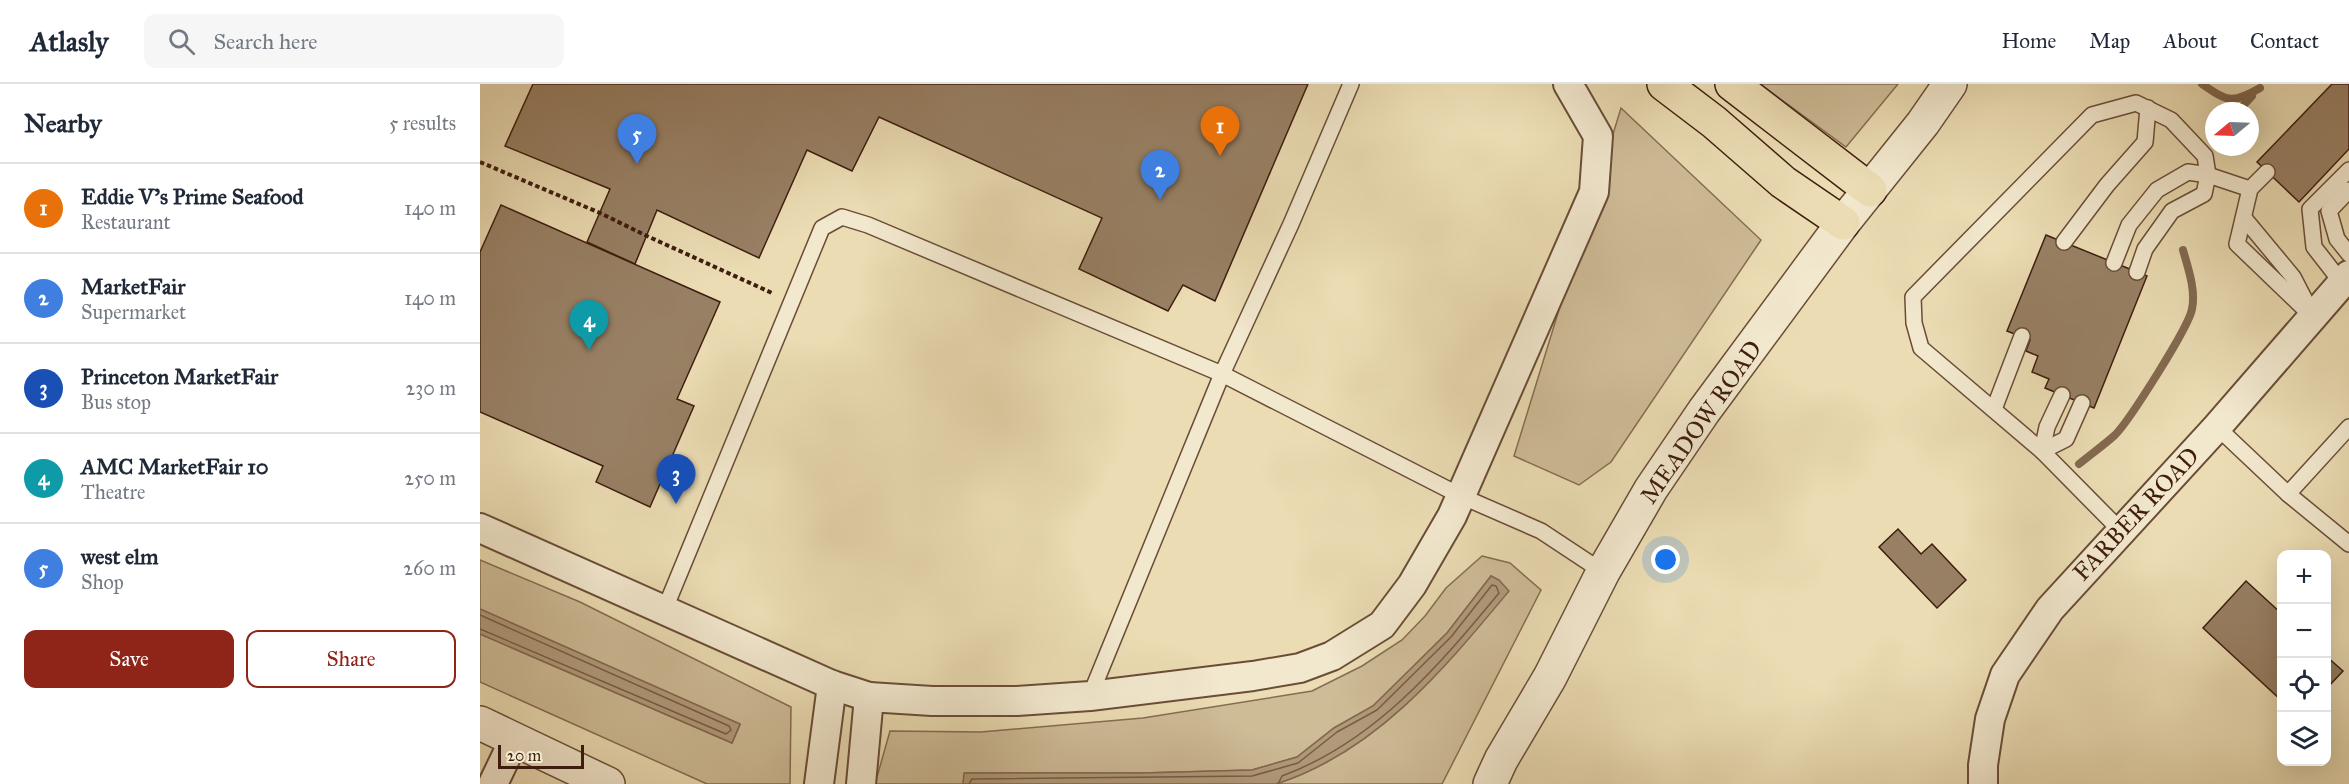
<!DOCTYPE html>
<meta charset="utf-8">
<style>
body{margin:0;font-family:"IM FELL Great Primer",serif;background:#f6f6f7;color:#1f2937}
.controls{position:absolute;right:18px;bottom:18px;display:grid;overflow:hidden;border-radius:12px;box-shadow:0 6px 24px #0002}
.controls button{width:54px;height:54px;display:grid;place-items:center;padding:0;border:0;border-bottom:2px solid #e0e1e3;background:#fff;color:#1f2937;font:30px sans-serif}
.compass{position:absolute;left:1725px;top:18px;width:54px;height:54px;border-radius:50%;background:#fff;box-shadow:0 6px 24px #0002;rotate:251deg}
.scale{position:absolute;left:18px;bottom:15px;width:86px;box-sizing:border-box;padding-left:6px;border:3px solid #3f1d0e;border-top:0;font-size:16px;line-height:21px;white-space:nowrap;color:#3f1d0e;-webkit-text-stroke:4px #f2e8ce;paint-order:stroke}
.you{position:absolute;left:1186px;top:476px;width:21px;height:21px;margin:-15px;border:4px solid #fff;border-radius:50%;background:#1a73e8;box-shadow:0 0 0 9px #1a73e833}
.badge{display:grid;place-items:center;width:39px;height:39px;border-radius:50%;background:#8f2418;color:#fff;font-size:20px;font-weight:700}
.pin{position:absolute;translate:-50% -50px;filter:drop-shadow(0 2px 3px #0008)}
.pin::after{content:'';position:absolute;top:32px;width:21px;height:18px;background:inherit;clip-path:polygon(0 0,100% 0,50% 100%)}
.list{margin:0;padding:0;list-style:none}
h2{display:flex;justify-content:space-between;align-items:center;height:78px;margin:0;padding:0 24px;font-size:26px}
h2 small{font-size:20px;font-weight:400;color:#747a83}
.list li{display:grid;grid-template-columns:39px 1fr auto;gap:18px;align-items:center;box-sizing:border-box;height:90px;padding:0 24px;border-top:2px solid #e0e1e3}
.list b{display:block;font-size:22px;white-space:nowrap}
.list p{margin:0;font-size:20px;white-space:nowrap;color:#747a83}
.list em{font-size:20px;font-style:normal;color:#747a83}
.actions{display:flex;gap:12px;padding:18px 24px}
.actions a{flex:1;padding:14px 0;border:2px solid #8f2418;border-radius:12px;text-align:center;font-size:21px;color:#8f2418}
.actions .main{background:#8f2418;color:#fff}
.icon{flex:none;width:33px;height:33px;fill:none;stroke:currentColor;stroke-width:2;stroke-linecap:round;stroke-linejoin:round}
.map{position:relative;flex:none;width:1869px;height:700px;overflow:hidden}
header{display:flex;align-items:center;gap:36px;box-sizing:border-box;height:84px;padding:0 30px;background:#fff;border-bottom:2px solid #e0e1e3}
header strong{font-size:28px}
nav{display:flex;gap:33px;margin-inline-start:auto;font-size:21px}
.search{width:420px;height:54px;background:#f6f6f7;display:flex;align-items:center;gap:15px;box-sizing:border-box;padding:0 21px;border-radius:12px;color:#747a83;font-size:22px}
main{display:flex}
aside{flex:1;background:#fff}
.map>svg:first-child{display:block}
.green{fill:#cebc97;stroke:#866c52;stroke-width:1.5}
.water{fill:#b19b7b;stroke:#83694f;stroke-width:1.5}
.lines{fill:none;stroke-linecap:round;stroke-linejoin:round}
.shore{stroke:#785c44;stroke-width:1.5}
.stream{stroke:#83694f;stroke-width:8}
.building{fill:#988064;stroke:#3f1d0e;stroke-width:1.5}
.service-casing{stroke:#6a4d37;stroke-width:18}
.minor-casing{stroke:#6a4d37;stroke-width:32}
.tertiary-casing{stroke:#6a4d37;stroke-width:36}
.trunk-casing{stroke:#3f1d0e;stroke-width:36}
.path{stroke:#3f1d0e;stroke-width:4;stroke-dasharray:4.5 3;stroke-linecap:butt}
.service{stroke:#f2e8ce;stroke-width:15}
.minor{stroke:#f2e8ce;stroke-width:28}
.tertiary{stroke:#f2e8ce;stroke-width:33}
.trunk{stroke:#ebdcb3;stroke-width:33}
.labels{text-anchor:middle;stroke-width:4.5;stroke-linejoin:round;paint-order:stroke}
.street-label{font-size:24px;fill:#3f1d0e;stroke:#f2e8ce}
</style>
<header>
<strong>Atlasly</strong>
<div class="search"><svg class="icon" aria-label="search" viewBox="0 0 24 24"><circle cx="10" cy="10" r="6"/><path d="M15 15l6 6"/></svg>Search here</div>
<nav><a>Home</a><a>Map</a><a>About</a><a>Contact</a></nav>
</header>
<main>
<aside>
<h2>Nearby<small>5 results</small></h2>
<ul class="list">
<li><span class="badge" style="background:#e8710a">1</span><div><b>Eddie V's Prime Seafood</b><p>Restaurant</p></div><em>140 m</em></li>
<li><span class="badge" style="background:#3f7fe0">2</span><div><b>MarketFair</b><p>Supermarket</p></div><em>140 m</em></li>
<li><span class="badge" style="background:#1a4fb4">3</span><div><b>Princeton MarketFair</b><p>Bus stop</p></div><em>230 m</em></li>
<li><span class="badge" style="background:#0f9aa8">4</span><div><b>AMC MarketFair 10</b><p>Theatre</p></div><em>250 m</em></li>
<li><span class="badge" style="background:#3f7fe0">5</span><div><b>west elm</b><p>Shop</p></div><em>260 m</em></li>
</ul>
<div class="actions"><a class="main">Save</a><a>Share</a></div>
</aside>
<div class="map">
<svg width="1869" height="700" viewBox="0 0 1869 700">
<rect width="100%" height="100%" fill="#ebdcb3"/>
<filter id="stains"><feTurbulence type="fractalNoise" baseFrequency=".00333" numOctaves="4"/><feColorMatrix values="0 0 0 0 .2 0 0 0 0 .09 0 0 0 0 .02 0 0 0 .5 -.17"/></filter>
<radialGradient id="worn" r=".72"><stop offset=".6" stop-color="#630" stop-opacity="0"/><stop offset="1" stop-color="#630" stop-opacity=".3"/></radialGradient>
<g class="green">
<polygon points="1280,0 1418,0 1366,63"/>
<polygon points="1141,24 1281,156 1131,378 1099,401 1034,372"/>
<path d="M1002,472L1030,479L1061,506L962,700H796C896,668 964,585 1028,507L1019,496L1011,492L967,549L893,622L854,644L817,673L772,686L662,689H485L483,700H395L410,647L501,648L663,634L832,607L882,582L922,556L945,532L966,504Z"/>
<polygon points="0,476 100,518 311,623 310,700 227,700 0,598 0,550 252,659 260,641 0,525"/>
</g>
<g class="water">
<path d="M1011,492L1019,496L1029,507C964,585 896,668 796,700H483L484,689H662L772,686L817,673L854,644L893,622L967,549Z"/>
<polygon points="0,525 260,640 252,659 0,550"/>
</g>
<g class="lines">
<g class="shore">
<polyline points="0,531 249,642 251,646 246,650 0,545"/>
<path d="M489,700L492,695L772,692L818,679L857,648L897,626L971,553L1012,501L1016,502L1019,509C958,583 894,658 802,692L798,700"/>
</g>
<g class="stream">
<path d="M1722,0C1748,18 1752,20 1780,4"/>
<polyline points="1758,27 1772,12"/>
<path d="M1599,380C1611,370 1624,361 1635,351C1649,337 1709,243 1712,225C1716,206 1708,184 1703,166"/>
</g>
</g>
<g class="building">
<polygon points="53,0 828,0 735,217 703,201 688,227 599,185 622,134 399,33 372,87 327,66 279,174 177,126 155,180 107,158 130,105 25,62"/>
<polygon points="1852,0 1869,0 1869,65 1819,118 1777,78"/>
<polygon points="21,121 240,218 197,315 214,322 170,423 116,398 123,382 0,328 0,168"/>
<polygon points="1566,151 1667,192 1614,324 1565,304 1569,295 1552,288 1558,272 1546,267 1550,256 1527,247"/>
<polygon points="1418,445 1441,470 1452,460 1486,496 1457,524 1399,463"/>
<polygon points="1766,497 1802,530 1802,617 1723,544"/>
<polygon points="1846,572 1863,587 1846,605"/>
</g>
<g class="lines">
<g class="service-casing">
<g id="service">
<polyline points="1787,88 1770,105 1757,160 1833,233"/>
<polyline points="1869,106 1849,127 1857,155 1869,170"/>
<polyline points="1764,134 1813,193 1829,224"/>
<polyline points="1584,158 1627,101 1665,58 1668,24"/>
<polyline points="1634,179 1649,141 1677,106 1708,88 1728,91 1725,72 1691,36 1656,19 1612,31 1433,213 1434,239 1441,264 1562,367 1641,447"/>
<polyline points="1657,188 1665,165 1692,127 1724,110 1728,91 1770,105"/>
<polyline points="1862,199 1834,163 1830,125 1869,86"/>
<polyline points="1514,325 1542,252"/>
<polyline points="1737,343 1808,410 1869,460"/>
<polyline points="1562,367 1586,355 1602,319"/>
<polyline points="1562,367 1567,343 1582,311"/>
<polyline points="1808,410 1869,343"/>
<polyline points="184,527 342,144 362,133 388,141 742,290 981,412 1061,447 1123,488"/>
<polyline points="610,612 742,290 811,140 871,0"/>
</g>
</g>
<g class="minor-casing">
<g id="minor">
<polyline points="0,444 352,601 389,613 452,617 537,617 610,612 773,592 820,584 852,572 902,541 932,501 972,432 1114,108 1118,52 1088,0"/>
<polyline points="13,700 35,654"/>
<polyline points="339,700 352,601"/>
<polyline points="381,700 389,613"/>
<polyline points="1503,700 1503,681 1510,635 1525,591 1570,525 1737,343 1869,191"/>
</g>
</g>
<g class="tertiary-casing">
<g id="tertiary">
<polyline points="0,639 128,700"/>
<polyline points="1010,700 1021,676 1070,593 1123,488 1171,405 1224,327 1363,139 1443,39 1470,0"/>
</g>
</g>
<g class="trunk-casing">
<g id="trunk">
<polyline points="1184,0 1234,38 1303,98 1363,139"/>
<polyline points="1252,0 1390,106"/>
</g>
</g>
<polyline class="path" points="0,78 120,129 167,152 292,209"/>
<use href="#service" class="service"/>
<use href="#minor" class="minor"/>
<use href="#tertiary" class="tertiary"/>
<use href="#trunk" class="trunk"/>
</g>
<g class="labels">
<g class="street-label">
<text transform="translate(1221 338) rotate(-55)" y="8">MEADOW ROAD</text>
<text transform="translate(1656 430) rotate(-47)" y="8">FARBER ROAD</text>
</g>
</g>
<rect width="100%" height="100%" filter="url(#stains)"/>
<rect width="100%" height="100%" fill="url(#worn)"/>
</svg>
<div class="controls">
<button>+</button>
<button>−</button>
<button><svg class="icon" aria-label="locate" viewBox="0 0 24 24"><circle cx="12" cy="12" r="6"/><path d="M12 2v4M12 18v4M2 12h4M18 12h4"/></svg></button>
<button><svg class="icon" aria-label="layers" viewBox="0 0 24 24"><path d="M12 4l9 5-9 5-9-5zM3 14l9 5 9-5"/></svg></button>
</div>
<svg class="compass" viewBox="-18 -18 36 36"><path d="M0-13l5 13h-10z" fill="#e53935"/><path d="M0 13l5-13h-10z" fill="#747a83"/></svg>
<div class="scale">20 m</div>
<div class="you"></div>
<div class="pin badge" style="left:740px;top:72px;background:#e8710a">1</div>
<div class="pin badge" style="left:680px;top:116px;background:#3f7fe0">2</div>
<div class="pin badge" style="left:196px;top:420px;background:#1a4fb4">3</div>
<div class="pin badge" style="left:109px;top:266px;background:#0f9aa8">4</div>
<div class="pin badge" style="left:157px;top:80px;background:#3f7fe0">5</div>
</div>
</main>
